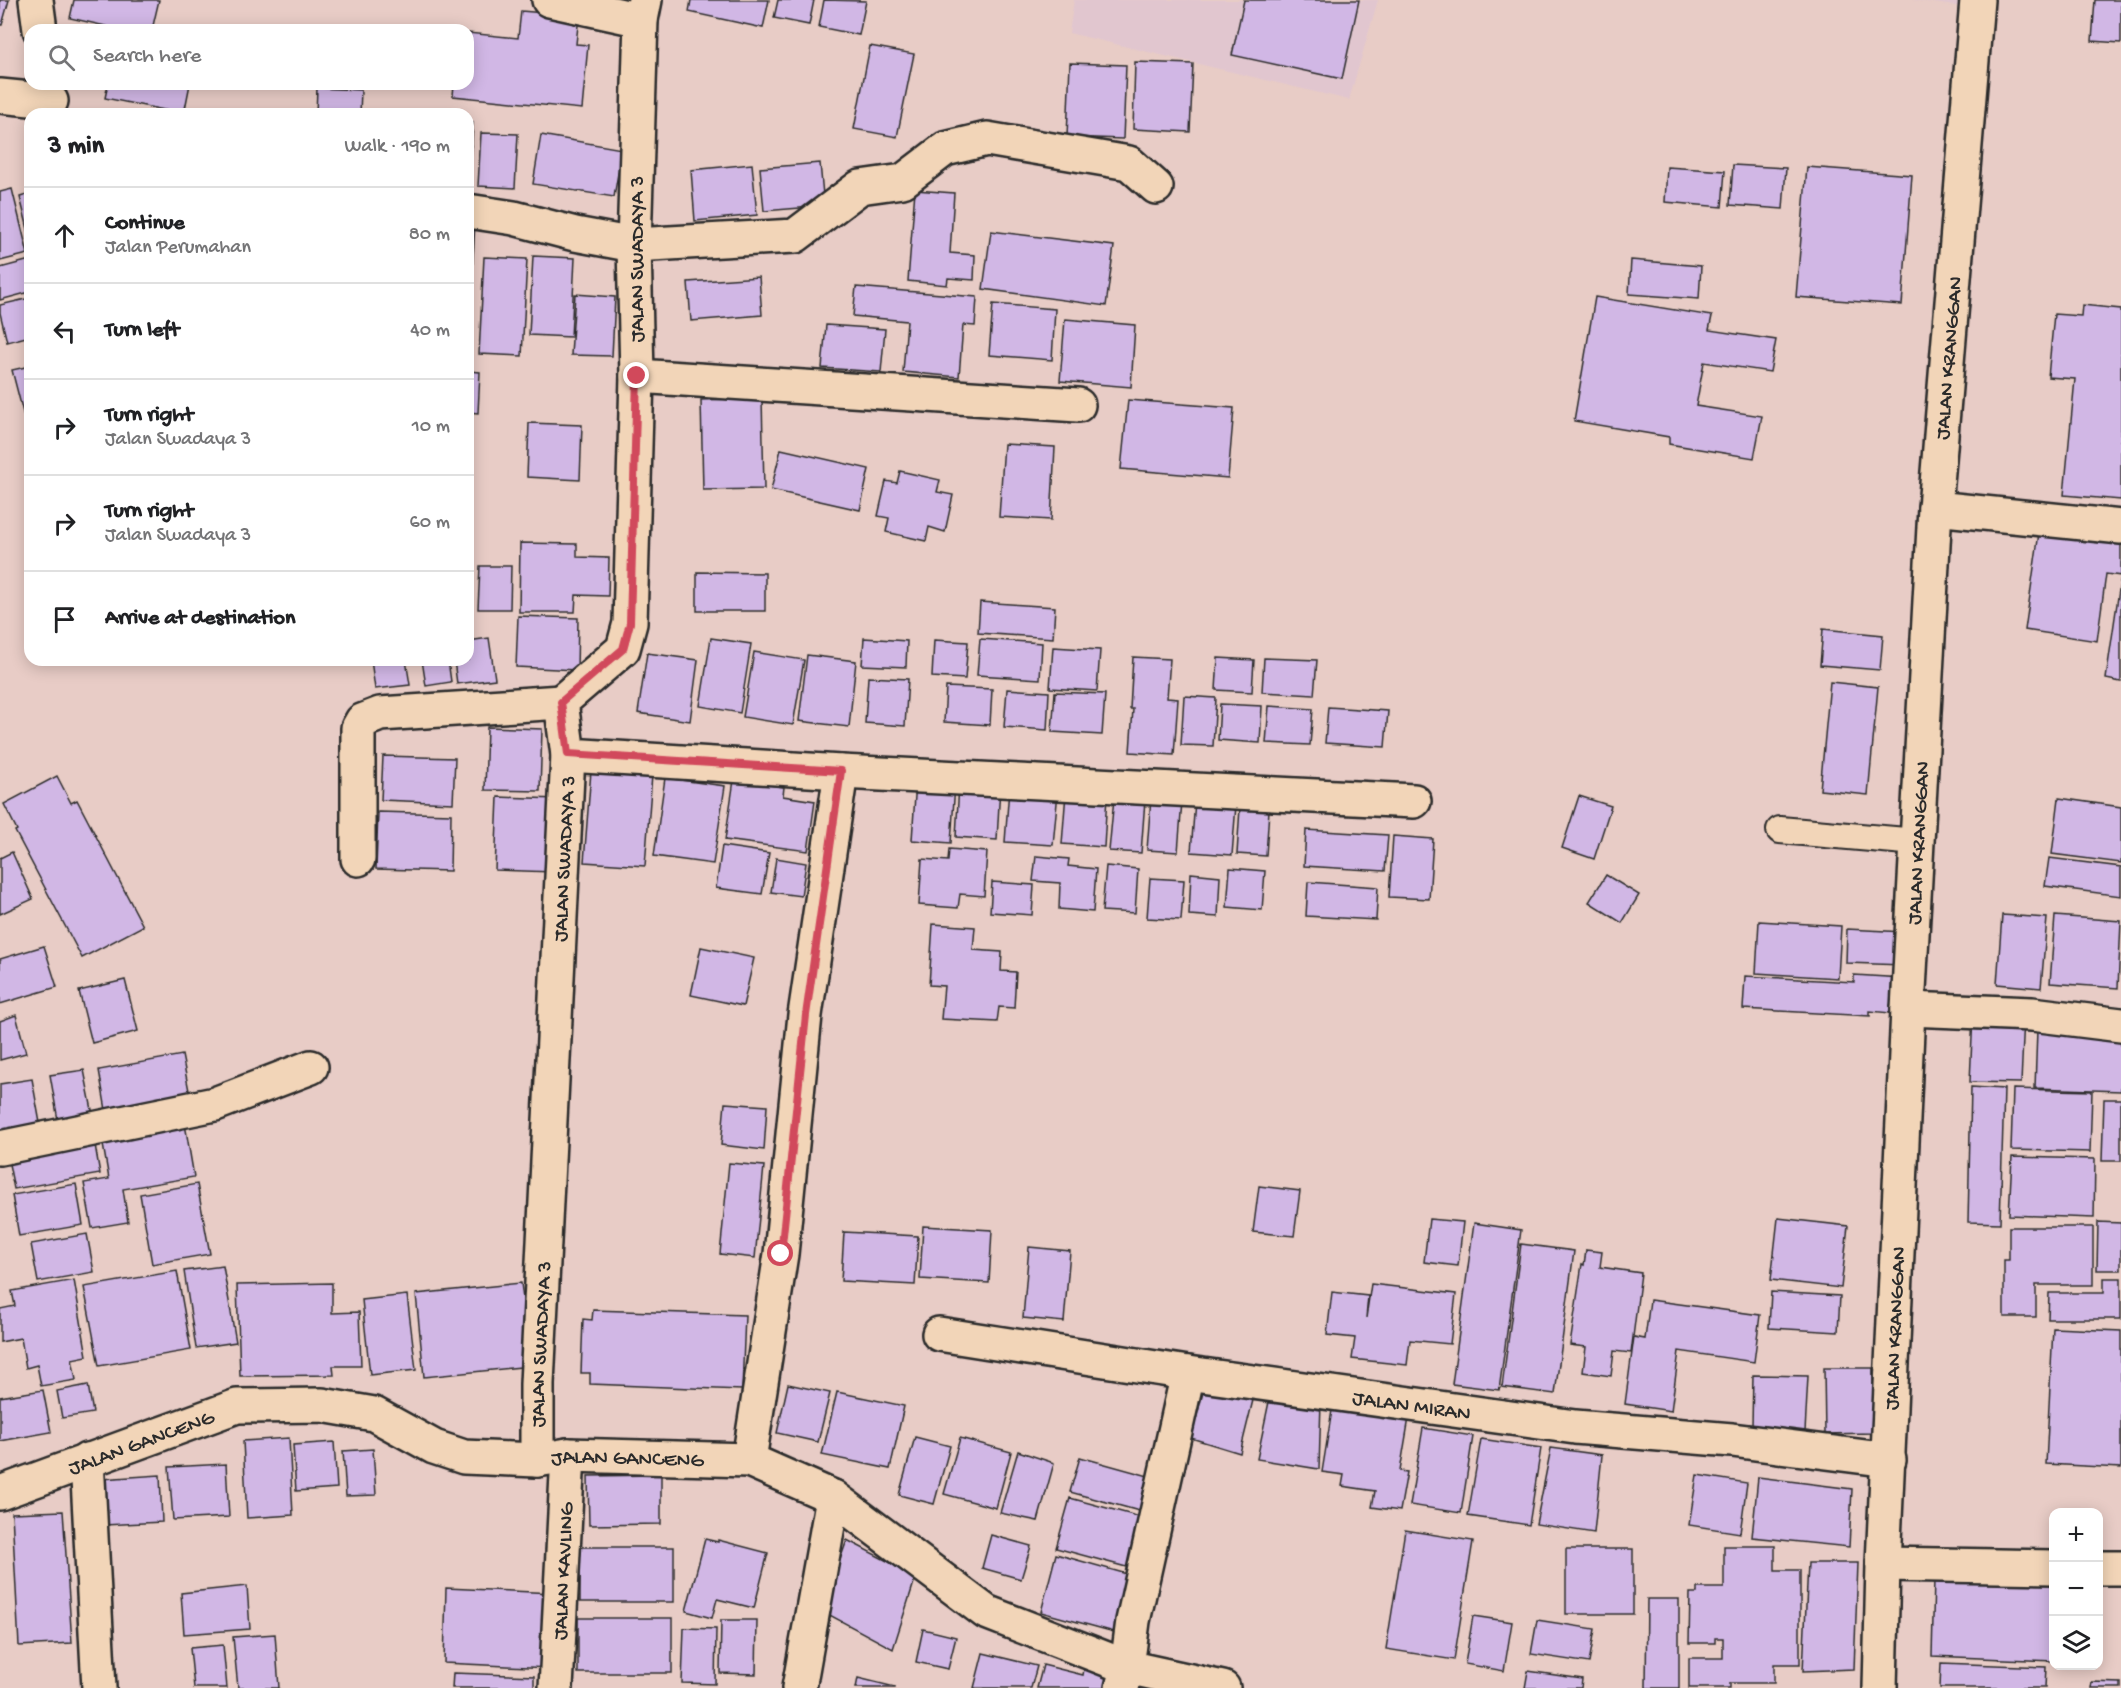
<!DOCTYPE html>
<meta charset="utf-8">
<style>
body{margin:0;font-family:"Gochi Hand",sans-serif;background:#f2f2f2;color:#202124}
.controls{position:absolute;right:18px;bottom:18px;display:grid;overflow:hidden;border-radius:12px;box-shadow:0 3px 15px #0003}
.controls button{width:54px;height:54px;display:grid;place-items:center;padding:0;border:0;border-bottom:2px solid #e0e0e0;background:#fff;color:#202124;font:30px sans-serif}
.stop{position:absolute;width:18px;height:18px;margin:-14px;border:4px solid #d1495b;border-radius:50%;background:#fff}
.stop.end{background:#d1495b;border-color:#fff;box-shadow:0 2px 6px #0008}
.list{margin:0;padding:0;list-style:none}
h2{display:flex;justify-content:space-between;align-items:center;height:78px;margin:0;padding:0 24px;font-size:26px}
h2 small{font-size:20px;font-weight:400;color:#757577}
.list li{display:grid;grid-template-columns:39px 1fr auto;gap:18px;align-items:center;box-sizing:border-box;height:96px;padding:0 24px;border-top:2px solid #e0e0e0}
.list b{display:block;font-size:22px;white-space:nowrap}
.list p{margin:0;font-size:20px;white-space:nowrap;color:#757577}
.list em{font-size:20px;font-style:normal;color:#757577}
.icon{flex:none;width:33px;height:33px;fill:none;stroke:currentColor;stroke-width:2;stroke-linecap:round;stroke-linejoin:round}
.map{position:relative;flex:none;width:2121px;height:1688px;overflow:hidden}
.search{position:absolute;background:#fff;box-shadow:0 3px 15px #0003;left:24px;top:24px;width:450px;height:66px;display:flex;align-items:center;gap:15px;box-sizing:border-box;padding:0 21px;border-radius:18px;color:#757577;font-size:22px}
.panel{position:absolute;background:#fff;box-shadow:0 3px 15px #0003;left:24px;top:108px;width:450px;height:558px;border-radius:18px}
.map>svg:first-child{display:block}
.built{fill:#e1c6cf}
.building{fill:#d1b7e5;stroke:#2b2b2b;stroke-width:1.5}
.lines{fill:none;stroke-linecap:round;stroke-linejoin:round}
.lane-casing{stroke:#2b2b2b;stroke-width:30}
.street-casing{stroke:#2b2b2b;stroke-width:38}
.secondary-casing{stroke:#2b2b2b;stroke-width:38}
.lane{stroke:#f2d5b8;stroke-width:26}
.street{stroke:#f2d5b8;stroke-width:33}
.secondary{stroke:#f2d5b8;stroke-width:33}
.route{stroke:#d1495b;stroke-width:8}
.labels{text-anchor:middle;stroke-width:6;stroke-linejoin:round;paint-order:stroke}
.street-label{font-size:21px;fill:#2b2b2b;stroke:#f2d5b8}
</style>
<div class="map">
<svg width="2121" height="1688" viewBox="0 0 2121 1688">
<rect width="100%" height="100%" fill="#e8ccc6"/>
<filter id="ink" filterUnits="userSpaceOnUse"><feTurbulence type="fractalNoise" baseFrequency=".0167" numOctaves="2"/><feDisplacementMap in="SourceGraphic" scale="12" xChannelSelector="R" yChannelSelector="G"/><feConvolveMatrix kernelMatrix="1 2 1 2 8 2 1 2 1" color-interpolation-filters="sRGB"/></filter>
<g filter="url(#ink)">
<g class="built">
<polygon points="1074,0 1378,0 1349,100 1069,33"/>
<polygon points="1913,0 1971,0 1970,8"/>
</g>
<g class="building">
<polygon points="0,0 9,0 2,25 0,25"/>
<polygon points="74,0 159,0 152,30 123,30 70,18"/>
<polygon points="691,0 769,0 763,28 689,12"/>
<polygon points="778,0 814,0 809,25 774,18"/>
<polygon points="824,0 866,1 859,35 819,27"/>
<polygon points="1244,0 1359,0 1342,79 1232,55"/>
<polygon points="2095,0 2121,0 2121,43 2092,41"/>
<polygon points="521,11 579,16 576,44 588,45 582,109 453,96 454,84 468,84 468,33 518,38"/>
<polygon points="870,46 914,54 897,137 854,129"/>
<polygon points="1135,62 1193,64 1190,132 1133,129"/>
<polygon points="1070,63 1126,65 1123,139 1067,137"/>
<polygon points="108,84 190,84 184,114 105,98"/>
<polygon points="317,88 361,90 360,114 316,114"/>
<polygon points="468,121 473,122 470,180 468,180"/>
<polygon points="481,133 518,134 515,188 478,186"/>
<polygon points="541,135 622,149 614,197 533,184"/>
<polygon points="820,163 824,206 764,211 760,168"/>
<polygon points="752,164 757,215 695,221 691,170"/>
<polygon points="1733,165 1786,168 1783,209 1730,205"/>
<polygon points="1667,167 1725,171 1722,207 1665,202"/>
<polygon points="1807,167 1912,175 1902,305 1796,297"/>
<polygon points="12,189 28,254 0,261 0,192"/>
<polygon points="915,190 954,193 950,253 975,255 974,280 948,278 947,285 908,281"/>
<polygon points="30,194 30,237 20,197"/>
<polygon points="468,223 475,223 470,310 468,310"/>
<polygon points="991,231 1114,246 1106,306 983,289"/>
<polygon points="533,256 575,258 571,337 529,335"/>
<polygon points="484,257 527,259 522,356 479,354"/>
<polygon points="30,260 30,292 0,300 0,268"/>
<polygon points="1631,260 1701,266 1699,299 1629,294"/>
<polygon points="759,277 762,315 691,321 688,282"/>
<polygon points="856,287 977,297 975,326 963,325 959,377 903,372 907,321 853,316"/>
<polygon points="575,294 615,297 612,356 571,355"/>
<polygon points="1595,297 1712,316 1709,330 1776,340 1770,372 1704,362 1696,406 1762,416 1754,458 1669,444 1669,437 1574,421"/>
<polygon points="30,298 30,336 7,342 0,313 0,305"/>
<polygon points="993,304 1055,309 1052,360 989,355"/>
<polygon points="2082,305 2121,309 2121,500 2064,495 2075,379 2048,377 2054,314 2081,316"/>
<polygon points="1065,319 1135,325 1131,387 1060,381"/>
<polygon points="826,325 885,329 881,372 822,368"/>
<polygon points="30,366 30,431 28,432 12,370"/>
<polygon points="468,371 480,372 478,413 468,412"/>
<polygon points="762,398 764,489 703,490 701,400"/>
<polygon points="1128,400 1234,408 1228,478 1121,469"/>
<polygon points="529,423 582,425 580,480 527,477"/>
<polygon points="1004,444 1055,447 1051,520 999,517"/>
<polygon points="781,449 869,469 860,510 771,490"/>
<polygon points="900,471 940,480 937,492 953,495 945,532 929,527 926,541 886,532 889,518 878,516 886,481 897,483"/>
<polygon points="2041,519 2121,539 2121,682 2106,679 2121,576 2106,574 2097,641 2025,630"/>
<polygon points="520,543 577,544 577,557 609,558 608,596 576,595 575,612 519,612"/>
<polygon points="480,566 511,566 510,609 478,609"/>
<polygon points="697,572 765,573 765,611 697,611"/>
<polygon points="980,602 1055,607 1053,638 978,633"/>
<polygon points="518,616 578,618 577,670 516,667"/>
<polygon points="1823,629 1883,635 1880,670 1820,665"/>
<polygon points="489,638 495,679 457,684 454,660 468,660 468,641"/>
<polygon points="711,638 751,644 740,713 700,706"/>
<polygon points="864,638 907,641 906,667 862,665"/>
<polygon points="980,639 1042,643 1040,679 977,675"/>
<polygon points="934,640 968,642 965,679 932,677"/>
<polygon points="1053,647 1100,650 1097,691 1050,688"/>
<polygon points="754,652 804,660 793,725 743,717"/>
<polygon points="647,653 698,660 690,721 638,713"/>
<polygon points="807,655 856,661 849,727 799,721"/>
<polygon points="1133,657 1170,659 1167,698 1178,699 1174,755 1130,752 1133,709 1130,709"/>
<polygon points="1218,658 1254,660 1252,692 1216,690"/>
<polygon points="1264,658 1317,660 1314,695 1262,692"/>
<polygon points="371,660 406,660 410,685 375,689"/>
<polygon points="422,660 448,660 451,682 426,686"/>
<polygon points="868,677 908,679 905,726 865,723"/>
<polygon points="1830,682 1878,687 1868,795 1820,790"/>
<polygon points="946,687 992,689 990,725 944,722"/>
<polygon points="1007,689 1049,692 1047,730 1004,727"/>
<polygon points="1055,692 1105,694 1102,735 1052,732"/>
<polygon points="1184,696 1216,698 1213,746 1181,745"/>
<polygon points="1220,704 1262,706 1260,743 1218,740"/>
<polygon points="1269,706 1313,709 1310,745 1266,743"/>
<polygon points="1328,707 1388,711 1385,747 1325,743"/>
<polygon points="487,727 542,729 540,791 485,790"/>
<polygon points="383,756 455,758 453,803 381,800"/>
<polygon points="591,771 652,775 645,866 584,862"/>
<polygon points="57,776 71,803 77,800 143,926 82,958 15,831 17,830 4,804"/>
<polygon points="665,778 725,786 713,864 654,856"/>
<polygon points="734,780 784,787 783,796 815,801 808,851 725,840"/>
<polygon points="916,781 955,784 951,843 912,840"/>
<polygon points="959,784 1000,786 997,840 956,837"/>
<polygon points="1009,789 1058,792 1053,845 1005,842"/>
<polygon points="1066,793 1107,796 1104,847 1062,844"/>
<polygon points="1579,796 1611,806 1594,859 1562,848"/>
<polygon points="498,797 558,799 555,872 495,870"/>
<polygon points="1114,798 1145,800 1141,853 1109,851"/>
<polygon points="1151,798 1182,801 1178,852 1147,850"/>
<polygon points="2059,798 2121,807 2121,863 2052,854"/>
<polygon points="1195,801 1236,805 1232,855 1191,852"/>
<polygon points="1240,808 1269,810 1266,856 1237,854"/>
<polygon points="378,812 451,814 450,871 376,869"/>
<polygon points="1306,830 1388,835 1385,871 1304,866"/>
<polygon points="1393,836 1433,839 1429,899 1389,897"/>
<polygon points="722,846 769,853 762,894 716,888"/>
<polygon points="949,849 987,852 984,896 960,894 958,908 919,905 922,859 948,861"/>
<polygon points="12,852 33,899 0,914 0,858"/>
<polygon points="1036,856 1069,859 1068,866 1096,869 1093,912 1059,909 1060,883 1033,881"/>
<polygon points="776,858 806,863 801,896 771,892"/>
<polygon points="2049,858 2121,867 2121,896 2045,886"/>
<polygon points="1106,866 1138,869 1135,913 1102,911"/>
<polygon points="1230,868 1265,871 1262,910 1227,907"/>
<polygon points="1191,873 1220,876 1218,917 1189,915"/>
<polygon points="1606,875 1639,895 1622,923 1589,902"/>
<polygon points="1150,878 1184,880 1181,920 1147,918"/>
<polygon points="992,882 1034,885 1032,915 990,912"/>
<polygon points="1308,882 1378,887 1376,920 1306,916"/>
<polygon points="2002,915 2047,918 2041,988 1997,984"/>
<polygon points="2055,916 2121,921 2118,988 2050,983"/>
<polygon points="1759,921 1841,926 1838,978 1756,973"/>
<polygon points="933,924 975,927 973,950 1002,952 1001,971 1016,972 1014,1008 999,1007 997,1022 941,1019 944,986 929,985"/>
<polygon points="1847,929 1905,932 1904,965 1846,963"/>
<polygon points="44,946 57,987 0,1004 0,959"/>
<polygon points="701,947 754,958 743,1006 691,995"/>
<polygon points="1854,975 1903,978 1901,1014 1870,1011 1870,1016 1743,1009 1745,976 1854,982"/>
<polygon points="125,980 138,1031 92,1043 79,991"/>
<polygon points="16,1015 26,1053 0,1060 0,1021"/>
<polygon points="1973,1015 2024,1016 2021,1083 1970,1082"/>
<polygon points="2037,1030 2121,1033 2121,1091 2035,1088"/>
<polygon points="182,1055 191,1101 107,1116 99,1070"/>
<polygon points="84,1070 94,1120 59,1126 50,1075"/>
<polygon points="32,1079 42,1134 0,1141 0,1084"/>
<polygon points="1971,1087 2004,1089 2000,1223 1968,1222"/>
<polygon points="2013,1089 2092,1091 2090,1152 2011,1150"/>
<polygon points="2104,1099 2121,1099 2121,1161 2102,1161"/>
<polygon points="725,1103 767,1106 764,1150 721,1145"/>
<polygon points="184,1118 194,1177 123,1189 128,1222 92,1228 84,1183 109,1179 101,1133"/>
<polygon points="94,1139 100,1174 14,1189 7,1154"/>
<polygon points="2012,1157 2095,1159 2094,1218 2009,1215"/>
<polygon points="729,1163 764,1166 755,1258 720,1254"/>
<polygon points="76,1184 83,1225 19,1236 12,1195"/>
<polygon points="197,1184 210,1254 152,1264 140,1194"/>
<polygon points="1259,1186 1300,1191 1294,1236 1253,1232"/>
<polygon points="1778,1218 1848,1226 1841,1288 1771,1280"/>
<polygon points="1429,1219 1463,1222 1458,1266 1424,1262"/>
<polygon points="2098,1222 2121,1223 2121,1270 2097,1270"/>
<polygon points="1474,1223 1521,1230 1499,1390 1452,1384"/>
<polygon points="923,1226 992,1230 989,1283 920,1279"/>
<polygon points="2009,1227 2093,1227 2093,1285 2036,1285 2036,1317 2004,1317 2004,1260 2009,1260"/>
<polygon points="844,1232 918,1236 915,1285 841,1281"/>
<polygon points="87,1234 94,1272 38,1282 31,1244"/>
<polygon points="1521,1244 1574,1251 1555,1394 1502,1387"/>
<polygon points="1029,1247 1070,1251 1064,1322 1023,1318"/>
<polygon points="1586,1250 1602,1252 1600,1267 1641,1273 1631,1353 1614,1351 1611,1376 1583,1372 1586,1347 1570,1345 1582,1264 1584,1265"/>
<polygon points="223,1266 236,1342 196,1348 184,1271"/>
<polygon points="177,1271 191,1350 99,1366 84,1287"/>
<polygon points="2104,1278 2121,1278 2121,1319 2048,1319 2049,1293 2104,1293"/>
<polygon points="74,1280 87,1356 72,1359 76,1380 41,1386 37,1365 26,1368 21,1338 0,1342 0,1309 15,1306 12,1291"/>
<polygon points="332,1283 332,1313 359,1312 361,1366 333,1366 334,1375 240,1376 237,1285"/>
<polygon points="521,1283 531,1366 424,1377 416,1294"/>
<polygon points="1371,1284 1456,1294 1450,1344 1410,1340 1407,1365 1352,1359 1355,1338 1327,1335 1332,1292 1368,1296 1366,1318"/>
<polygon points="1771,1292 1840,1296 1838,1332 1769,1328"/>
<polygon points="407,1295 416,1370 370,1375 362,1300"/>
<polygon points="1650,1300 1760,1315 1754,1362 1679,1351 1671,1411 1625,1404 1634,1337 1645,1339"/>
<polygon points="593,1310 745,1315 742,1390 590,1384 590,1373 581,1373 583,1319 592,1320"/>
<polygon points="2053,1328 2121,1331 2121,1468 2046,1464"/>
<polygon points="1824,1368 1873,1368 1873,1433 1825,1434"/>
<polygon points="1753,1375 1808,1376 1805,1432 1752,1426"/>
<polygon points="1206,1381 1254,1396 1240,1453 1191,1438"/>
<polygon points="788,1384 830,1393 818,1442 777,1433"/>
<polygon points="88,1385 93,1413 62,1418 57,1391"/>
<polygon points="43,1390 51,1432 0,1441 0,1397"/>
<polygon points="837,1392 904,1406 890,1469 822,1455"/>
<polygon points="1271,1392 1321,1401 1319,1469 1257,1459"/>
<polygon points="1333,1404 1410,1412 1400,1471 1407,1472 1400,1511 1372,1507 1375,1491 1342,1486 1344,1475 1322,1472"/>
<polygon points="1423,1428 1473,1436 1461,1513 1410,1505"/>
<polygon points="915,1437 950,1446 934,1504 899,1495"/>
<polygon points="289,1438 293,1515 247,1518 243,1441"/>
<polygon points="960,1438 1011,1452 996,1508 944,1494"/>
<polygon points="1481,1439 1541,1448 1529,1525 1468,1516"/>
<polygon points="334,1442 337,1488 296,1491 293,1445"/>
<polygon points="1551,1448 1602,1455 1594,1533 1536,1524"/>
<polygon points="373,1449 376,1495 346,1496 343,1451"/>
<polygon points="1018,1451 1054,1463 1038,1521 1000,1513"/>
<polygon points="1080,1457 1152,1477 1143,1512 1070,1492"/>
<polygon points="226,1464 229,1517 173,1520 169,1467"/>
<polygon points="160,1475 162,1522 104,1525 101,1479"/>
<polygon points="661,1475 661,1524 589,1525 588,1476"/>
<polygon points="1697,1475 1747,1483 1740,1533 1689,1525"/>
<polygon points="1758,1477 1852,1489 1849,1547 1752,1537"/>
<polygon points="1070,1498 1144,1518 1130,1568 1056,1548"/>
<polygon points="63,1511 72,1643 19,1646 12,1513"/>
<polygon points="1405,1530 1473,1541 1454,1660 1386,1649"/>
<polygon points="991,1535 1031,1546 1021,1579 982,1568"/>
<polygon points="705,1539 718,1542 718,1540 768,1553 754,1608 717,1599 712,1618 686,1611"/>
<polygon points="847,1540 916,1576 893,1649 822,1611"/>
<polygon points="1724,1546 1775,1546 1775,1570 1800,1570 1800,1664 1774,1664 1774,1683 1730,1683 1730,1688 1689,1688 1689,1658 1723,1658 1723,1638 1715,1638 1715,1643 1689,1643 1690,1593 1697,1593 1697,1588 1724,1588"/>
<rect x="580" y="1547" width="94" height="55"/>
<rect x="1566" y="1549" width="67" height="65"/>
<polygon points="1056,1554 1134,1576 1118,1633 1041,1612"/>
<polygon points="1808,1563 1858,1563 1854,1669 1803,1671"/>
<polygon points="1934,1579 2054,1584 2054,1661 1932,1656"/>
<polygon points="247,1586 250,1629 184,1634 181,1593"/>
<polygon points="446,1588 553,1593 550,1668 444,1663"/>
<polygon points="1647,1599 1679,1599 1679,1688 1646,1688"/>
<polygon points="1473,1616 1512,1622 1504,1671 1465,1664"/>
<rect x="578" y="1618" width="94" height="55"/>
<polygon points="721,1620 757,1620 756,1674 720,1673"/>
<polygon points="1537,1620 1595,1629 1589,1663 1531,1654"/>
<polygon points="684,1628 716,1629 715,1684 682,1683"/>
<polygon points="923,1629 956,1637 948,1669 916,1662"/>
<polygon points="275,1634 279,1688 238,1688 233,1637"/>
<polygon points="223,1645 227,1688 194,1688 190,1648"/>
<polygon points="983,1653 1037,1666 1031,1688 974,1688"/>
<polygon points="1941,1663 2046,1667 2045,1688 1940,1688"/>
<polygon points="1043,1665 1083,1675 1084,1669 1116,1677 1113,1688 1037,1688"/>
<polygon points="1528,1671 1582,1679 1581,1688 1525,1688"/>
<polygon points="453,1673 534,1676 534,1688 452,1688"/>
<polygon points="858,1678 895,1687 895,1688 856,1688"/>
<polygon points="2092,1682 2121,1683 2121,1688 2091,1688"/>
</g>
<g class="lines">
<g class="lane-casing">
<polyline id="lane" points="1780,830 1917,842"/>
</g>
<g class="street-casing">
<g id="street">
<polyline points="36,0 40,30"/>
<polyline points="549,0 641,20"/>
<polyline points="0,96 51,101"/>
<polyline points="468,211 514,218 575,234 634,245 795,236 860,187 903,181 945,149 987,139 1129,163 1156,187"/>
<polyline points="637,376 1078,405"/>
<polyline points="1935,508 2121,527"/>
<polyline points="568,755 841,772 1414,801"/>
<polyline points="358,859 358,728 362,721 380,714 561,702"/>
<polyline points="1908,1009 2032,1014 2121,1025"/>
<polyline points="0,1148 215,1104 311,1067"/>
<path id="s1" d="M939,1334L1188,1373L1575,1427L1732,1440L1889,1460"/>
<polyline points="87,1460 99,1688"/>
<path id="s2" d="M537,1460V1384L568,755L561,702L623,649L630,623L637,376L634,245L641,20L645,0"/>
<polyline points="749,1460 781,1254 805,1015 841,772"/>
<polyline points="1883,1564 2054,1567"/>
<polyline points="2098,1568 2121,1568"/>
<path id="s3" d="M556,1688L568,1455"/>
<polyline points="799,1688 833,1497"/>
<polyline points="1122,1688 1127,1667 1133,1621 1188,1373"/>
</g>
</g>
<g class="secondary-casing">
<g id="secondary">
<path id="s4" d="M0,1493L237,1406L322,1405L374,1414L434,1447L464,1457L537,1460L568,1455L749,1460L833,1497L986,1612L1127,1667L1223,1688"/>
<path id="s5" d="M1880,1688L1883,1564L1908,1009L1935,508L1977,0"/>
</g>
</g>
<use href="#lane" class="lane"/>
<use href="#street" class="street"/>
<use href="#secondary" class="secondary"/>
</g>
</g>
<g class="lines" filter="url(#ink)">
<polyline class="route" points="637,376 630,623 623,649 561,702 568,754 841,771 806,1015 781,1254"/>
</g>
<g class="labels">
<g class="street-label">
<text transform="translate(636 259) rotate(-90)" y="7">JALAN SWADAYA 3</text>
<text dy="7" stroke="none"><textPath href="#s5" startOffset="1332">JALAN KRANGGAN</textPath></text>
<text dy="7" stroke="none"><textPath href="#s5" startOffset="846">JALAN KRANGGAN</textPath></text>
<text dy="7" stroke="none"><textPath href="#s2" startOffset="602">JALAN SWADAYA 3</textPath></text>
<text dy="7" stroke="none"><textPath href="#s5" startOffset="360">JALAN KRANGGAN</textPath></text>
<text dy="7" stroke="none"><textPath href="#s2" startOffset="116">JALAN SWADAYA 3</textPath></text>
<text dy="7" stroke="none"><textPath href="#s1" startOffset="478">JALAN MIRAN</textPath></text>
<text dy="7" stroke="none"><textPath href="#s4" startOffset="150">JALAN GANCENG</textPath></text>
<text dy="7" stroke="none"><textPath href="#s4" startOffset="654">JALAN GANCENG</textPath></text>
<text dy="7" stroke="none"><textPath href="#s3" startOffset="117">JALAN KAVLING</textPath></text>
</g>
</g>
</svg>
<div class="controls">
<button>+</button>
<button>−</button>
<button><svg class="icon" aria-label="layers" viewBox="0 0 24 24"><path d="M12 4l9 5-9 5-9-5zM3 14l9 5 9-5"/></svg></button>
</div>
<div class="stop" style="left:781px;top:1254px"></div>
<div class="stop end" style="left:637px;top:376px"></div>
<div class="search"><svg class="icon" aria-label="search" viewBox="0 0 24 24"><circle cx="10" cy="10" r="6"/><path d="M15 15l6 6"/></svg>Search here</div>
<section class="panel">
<h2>3 min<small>Walk · 190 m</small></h2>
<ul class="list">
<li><svg class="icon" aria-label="ahead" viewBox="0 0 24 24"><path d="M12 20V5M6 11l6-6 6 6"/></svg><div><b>Continue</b><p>Jalan Perumahan</p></div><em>80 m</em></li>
<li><svg class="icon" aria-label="left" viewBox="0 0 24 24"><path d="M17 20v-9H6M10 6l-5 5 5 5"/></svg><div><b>Turn left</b></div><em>40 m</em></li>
<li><svg class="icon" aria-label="right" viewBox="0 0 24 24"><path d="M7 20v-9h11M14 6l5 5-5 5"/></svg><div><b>Turn right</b><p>Jalan Swadaya 3</p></div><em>10 m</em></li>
<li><svg class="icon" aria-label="right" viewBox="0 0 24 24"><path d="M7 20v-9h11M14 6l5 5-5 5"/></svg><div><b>Turn right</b><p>Jalan Swadaya 3</p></div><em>60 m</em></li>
<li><svg class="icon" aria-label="arrive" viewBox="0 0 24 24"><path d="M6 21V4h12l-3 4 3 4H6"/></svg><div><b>Arrive at destination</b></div></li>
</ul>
</section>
</div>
